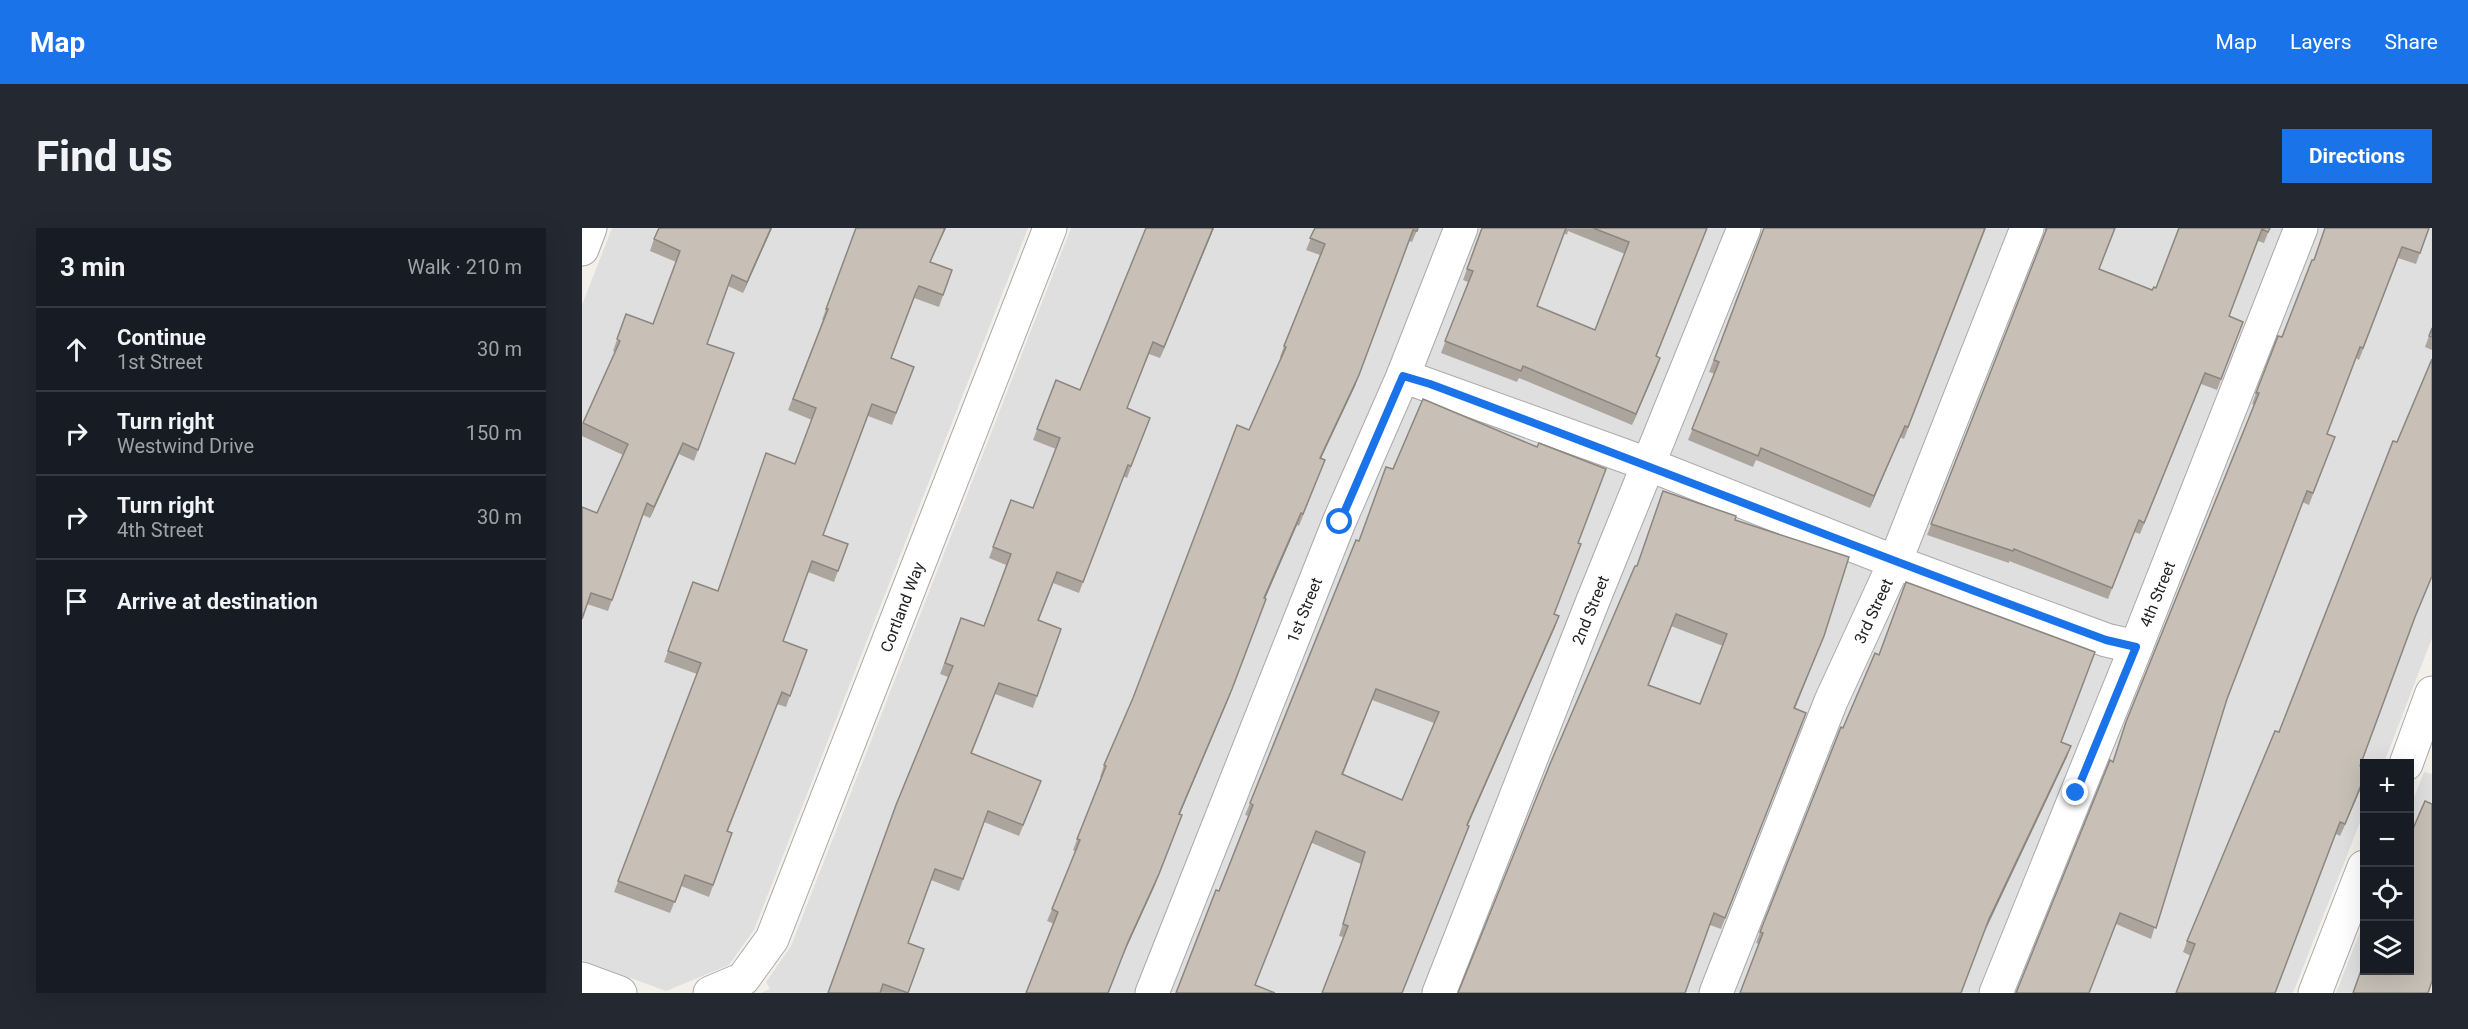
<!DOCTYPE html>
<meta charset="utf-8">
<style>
body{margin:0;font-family:Roboto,sans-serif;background:#242831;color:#f1f3f6}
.controls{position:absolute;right:18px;bottom:18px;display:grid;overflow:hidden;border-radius:0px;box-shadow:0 6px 24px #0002}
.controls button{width:54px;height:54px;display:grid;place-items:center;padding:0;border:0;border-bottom:2px solid #363941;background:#171b24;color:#f1f3f6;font:30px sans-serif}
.stop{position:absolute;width:18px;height:18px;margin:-14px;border:4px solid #1a73e8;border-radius:50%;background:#fff}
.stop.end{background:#1a73e8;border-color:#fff;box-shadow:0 2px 6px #0008}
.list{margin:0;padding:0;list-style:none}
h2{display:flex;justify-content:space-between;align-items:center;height:78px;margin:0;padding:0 24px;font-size:26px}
h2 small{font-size:20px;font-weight:400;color:#9ea1a6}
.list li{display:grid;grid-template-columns:39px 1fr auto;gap:18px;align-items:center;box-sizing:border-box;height:84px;padding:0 24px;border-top:2px solid #363941}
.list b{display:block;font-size:22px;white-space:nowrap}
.list p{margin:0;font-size:20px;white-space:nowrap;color:#9ea1a6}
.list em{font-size:20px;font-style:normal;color:#9ea1a6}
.icon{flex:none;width:33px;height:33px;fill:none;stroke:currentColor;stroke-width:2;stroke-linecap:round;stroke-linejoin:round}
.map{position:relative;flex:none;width:1850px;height:765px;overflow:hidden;border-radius:0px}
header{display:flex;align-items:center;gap:36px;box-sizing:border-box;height:84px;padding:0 30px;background:#1a73e8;color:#fff}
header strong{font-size:28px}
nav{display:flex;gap:33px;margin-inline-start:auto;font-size:21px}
.intro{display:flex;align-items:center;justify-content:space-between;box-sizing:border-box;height:144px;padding:0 36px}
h1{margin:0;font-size:42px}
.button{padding:15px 27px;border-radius:0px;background:#1a73e8;color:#fff;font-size:21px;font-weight:700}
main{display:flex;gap:36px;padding:0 36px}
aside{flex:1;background:#171b24;border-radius:0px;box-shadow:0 6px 24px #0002}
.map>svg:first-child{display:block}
.residential{fill:#e0dfdf}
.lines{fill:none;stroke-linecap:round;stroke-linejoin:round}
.minor-casing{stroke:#a9a9a9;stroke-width:35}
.minor{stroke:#fff;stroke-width:33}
.wall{fill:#aca59d;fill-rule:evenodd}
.shaded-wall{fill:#8c8680}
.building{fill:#c8c0b7;stroke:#8c8680;stroke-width:1.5;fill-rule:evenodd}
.route{stroke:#1a73e8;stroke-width:8}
.labels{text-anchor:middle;stroke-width:4.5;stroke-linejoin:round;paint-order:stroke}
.street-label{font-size:16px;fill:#222;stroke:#fff}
</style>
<header>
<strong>Map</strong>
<nav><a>Map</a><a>Layers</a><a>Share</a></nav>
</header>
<div class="intro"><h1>Find us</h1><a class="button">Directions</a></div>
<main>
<aside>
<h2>3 min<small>Walk · 210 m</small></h2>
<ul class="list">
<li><svg class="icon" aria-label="ahead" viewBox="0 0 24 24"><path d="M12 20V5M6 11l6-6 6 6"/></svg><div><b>Continue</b><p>1st Street</p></div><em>30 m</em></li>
<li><svg class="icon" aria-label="right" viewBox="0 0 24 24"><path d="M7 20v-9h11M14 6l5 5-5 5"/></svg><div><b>Turn right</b><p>Westwind Drive</p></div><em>150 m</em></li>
<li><svg class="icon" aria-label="right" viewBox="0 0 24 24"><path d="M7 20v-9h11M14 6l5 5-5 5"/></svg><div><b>Turn right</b><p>4th Street</p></div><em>30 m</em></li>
<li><svg class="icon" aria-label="arrive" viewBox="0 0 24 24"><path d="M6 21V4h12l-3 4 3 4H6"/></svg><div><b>Arrive at destination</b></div></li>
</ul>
</aside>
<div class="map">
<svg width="1850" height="765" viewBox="0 0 1850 765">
<rect width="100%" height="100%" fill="#f2f0e9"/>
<g class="residential">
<polygon points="30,0 446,0 172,702 147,737 84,763 0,732 0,77"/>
<polygon points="489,0 1850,0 1850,410 1802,535 1782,536 1782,584 1711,765 178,765 188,761 184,754 209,718"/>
<polygon points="1842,544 1850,546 1850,765 1754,765 1782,694 1782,742 1828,742 1828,580"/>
</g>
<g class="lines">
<g class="minor-casing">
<g id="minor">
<polyline points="0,21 8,0"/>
<polyline points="821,148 1068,237 1313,334 1524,412 1554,419"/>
<polyline points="1824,536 1850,465"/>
<polyline points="0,751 38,765"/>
<polyline points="128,765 161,751 190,711 468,0"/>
<polyline points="570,765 757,294 821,148 879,0"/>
<polyline points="857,765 1010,375 1162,0"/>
<polyline points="1134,765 1249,473 1313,334 1445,0"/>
<polyline points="1414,765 1554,419 1719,0"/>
<polyline points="1733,765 1782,639"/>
</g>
</g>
<use href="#minor" class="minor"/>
</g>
<g class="wall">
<polygon points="190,0 161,65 146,58 125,116 152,125 112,233 97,226 68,290 61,287 26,383 5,376 15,285 41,227 0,208 0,197 33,124 31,123 44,86 71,96 94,34 68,23 72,11"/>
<polygon points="274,0 348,34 370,42 357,79 332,70 330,76 309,130 332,139 310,197 286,188 241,307 266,316 252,354 226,344 201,413 225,422 204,479 195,476 146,603 150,605 127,669 99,658 88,685 32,664 115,446 82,434 111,354 136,363 213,236 230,192 206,182 241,92 240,92"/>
<polygon points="632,0 578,130 567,126 545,180 568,190 545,250 541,248 497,365 471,355 457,392 479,401 451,480 413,466 390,525 455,564 437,608 402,594 377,663 349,652 326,715 326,765 246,765 366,449 358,446 379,390 402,398 424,337 407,330 429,272 451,280 474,221 451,212 474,152 498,162"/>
<polygon points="733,0 836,0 830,14 827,13 773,158 739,230 743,232 717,298 715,297 683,371 646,472 598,586 573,657 542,725 465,693 494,624 491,622 519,549 518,549 522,537 667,202 699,130 698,129 702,118 738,27 724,22"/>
<path d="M900,0H1125L1074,129L1078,130L1074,141L1050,197L937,150L935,154L859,125L886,54L881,52ZM986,3L1043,26L1013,102L955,78L982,5L985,7Z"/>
<polygon points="1404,0 1322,211 1318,209 1288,280 1174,232 1171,239 1106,212 1133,146 1127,144 1157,64"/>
<polygon points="1463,0 1533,0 1517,41 1570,62 1574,60 1597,0 1688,0 1682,15 1676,13 1647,88 1661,94 1635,162 1619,156 1558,306 1552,304 1526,371 1427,333 1427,335 1345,307 1463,6"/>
<polygon points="1847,0 1834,36 1816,30 1777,132 1774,130 1745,206 1748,221 1727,277 1720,274 1644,474 1569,711 1534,696 1531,534 1544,494 1672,177 1670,176 1674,165 1700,109 1732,32"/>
<polygon points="1850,100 1850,122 1843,119"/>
<path d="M1153,292L1242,408L1213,481L1224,485L1139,701L1128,697L876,765L1055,338ZM1089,398L1141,418L1118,476L1067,457Z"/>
<path d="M777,313L996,315L972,386L977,388L973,399L886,597L761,709L757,708L779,636L730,615L594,765L637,663L666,588L663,587L668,575ZM790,472L852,495L820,572L761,547Z"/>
<polygon points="1829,401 1778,538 1782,553 1758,608 1754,606 1609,728 1601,724 1605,713 1697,504"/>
<polygon points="1261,500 1479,514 1485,529 1177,716 1174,715 1178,704"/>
</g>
<g class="shaded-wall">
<polygon points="189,0 190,0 161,65 165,54"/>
<polygon points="363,0 364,0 343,45 348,34"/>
<polygon points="631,0 632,0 578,130 582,119"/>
<polygon points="831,2 773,158 734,241"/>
<polygon points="1078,130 1074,141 1050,197 1054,186"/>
<polygon points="1323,198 1318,209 1288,280 1292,268"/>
<polygon points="101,215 97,226 68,290 72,279"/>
<polygon points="719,285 715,297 678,382 682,370"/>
<polygon points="684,371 646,472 593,597"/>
<polygon points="977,388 973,399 881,608 885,597"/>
<polygon points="1489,518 1485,529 1403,703 1407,691"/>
<polygon points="1782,550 1782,553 1758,608 1763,596"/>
<polygon points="600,587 573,657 542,725 546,714"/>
</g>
<g class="building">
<polygon points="77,0 189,0 165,54 150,47 125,116 152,125 116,222 101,215 72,279 65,275 30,372 9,365 0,391 0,279 15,285 46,216 1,195 38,113 35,111 44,86 71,96 98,23 72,11"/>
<polygon points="274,0 363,0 348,34 370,42 361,67 337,58 334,64 309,130 332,139 314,185 290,176 241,307 266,316 256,343 230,333 201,413 225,422 208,468 200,464 145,603 150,605 131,657 103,647 93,674 36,653 119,435 86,423 111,354 136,363 184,225 213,236 234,180 211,171 246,81 244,81"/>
<polygon points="564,0 631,0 582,119 571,114 545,180 568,190 549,238 546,237 501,354 475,344 456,392 479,401 455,468 417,455 389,525 459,553 441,597 406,583 381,651 353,641 326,715 342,721 326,765 301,756 298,765 246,765 314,577 371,438 363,435 379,390 402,398 429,326 411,319 429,272 451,280 478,210 455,201 474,152 498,162"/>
<polygon points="733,0 836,0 835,3 831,2 777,147 738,230 743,232 721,286 719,285 682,370 684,371 650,461 597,586 600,587 577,646 546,714 526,765 444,765 476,684 470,681 498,612 495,611 524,538 522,537 551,470 655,197 667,202 704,119 702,118 743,16 728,10"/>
<polygon points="900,0 984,0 955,78 1013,102 1047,14 1011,0 1125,0 1074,128 1078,130 1054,186 941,138 939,143 863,113 891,43 885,41"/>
<polygon points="1182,0 1403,0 1326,199 1323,198 1292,268 1179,220 1176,228 1110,201 1137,134 1132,132"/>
<polygon points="1465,0 1533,0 1517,41 1570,62 1572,59 1574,60 1597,0 1688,0 1686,4 1680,1 1647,88 1661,94 1639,151 1623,145 1562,295 1557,292 1530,360 1432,321 1431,323 1349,296"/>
<polygon points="1743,0 1847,0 1838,25 1820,19 1781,120 1778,119 1745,206 1753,209 1731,265 1725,263 1645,471 1574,700 1538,685 1507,765 1434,765 1528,532 1531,534 1544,494 1677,165 1674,165 1696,108 1700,109 1730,32 1732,32"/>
<polygon points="1850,100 1850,109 1847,108"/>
<polygon points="1850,131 1850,348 1833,389 1778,538 1782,540 1782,550 1763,596 1758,594 1693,765 1594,765 1613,716 1605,713 1693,503 1697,504 1811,213 1815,214"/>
<path d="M841,171L955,219L957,215L1024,241L996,315L999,316L972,386L977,388L885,597L887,598L820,765H740L766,698L761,696L783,624L734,603L673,757L693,765H594L634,662L637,663L671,577L668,575L774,312L777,313L804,239L811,241ZM794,461L857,484L820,572L760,546Z"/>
<path d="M1081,263L1154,288L1153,292L1267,329L1242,408L1212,480L1224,485L1143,690L1132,685L1103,765H876L968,536L1053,338H1055ZM1094,386L1145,406L1118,476L1066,457Z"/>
<polygon points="1324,354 1513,424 1479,514 1489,518 1407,691 1379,765 1158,765 1181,705 1178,704 1259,499 1261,500 1293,425 1297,427"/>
<polygon points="1843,573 1850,576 1850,753 1846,765 1771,765 1782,734 1782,742 1827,742 1827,610"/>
</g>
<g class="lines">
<path class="route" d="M758,294L821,148L848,156C1074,240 1298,329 1524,412L1554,419L1494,565"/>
</g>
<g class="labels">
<g class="street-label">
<text transform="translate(1575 366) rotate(-68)" y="6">4th Street</text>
<text transform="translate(320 379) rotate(-69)" y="6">Cortland Way</text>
<text transform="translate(722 382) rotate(-68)" y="6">1st Street</text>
<text transform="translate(1008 382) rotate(-68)" y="6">2nd Street</text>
<text transform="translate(1291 383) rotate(-65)" y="6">3rd Street</text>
</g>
</g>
</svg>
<div class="controls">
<button>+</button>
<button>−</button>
<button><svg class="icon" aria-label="locate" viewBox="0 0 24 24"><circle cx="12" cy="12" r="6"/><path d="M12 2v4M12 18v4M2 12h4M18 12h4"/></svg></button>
<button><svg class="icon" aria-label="layers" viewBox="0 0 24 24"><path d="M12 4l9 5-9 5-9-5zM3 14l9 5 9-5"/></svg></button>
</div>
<div class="stop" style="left:758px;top:294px"></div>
<div class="stop end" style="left:1494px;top:565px"></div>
</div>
</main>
